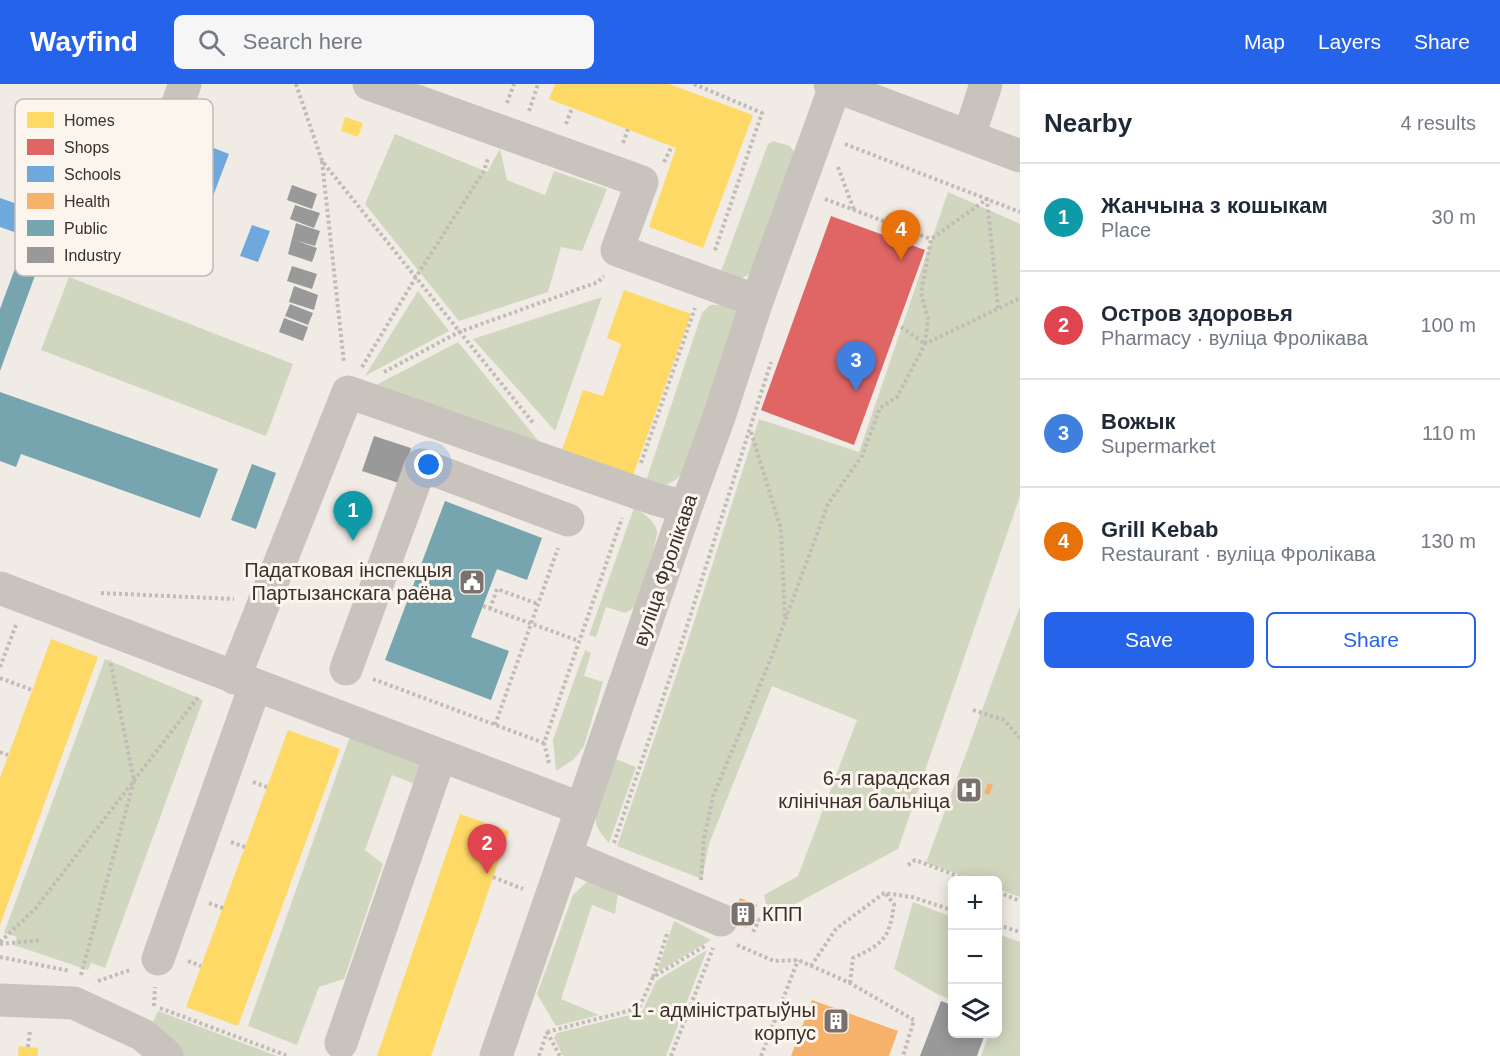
<!DOCTYPE html>
<meta charset="utf-8">
<style>
body{margin:0;font-family:Arial,sans-serif;background:#f6f6f7;color:#1f2937}
.controls{position:absolute;right:18px;bottom:18px;display:grid;overflow:hidden;border-radius:9px;box-shadow:0 3px 15px #0003}
.controls button{width:54px;height:54px;display:grid;place-items:center;padding:0;border:0;border-bottom:2px solid #e0e1e3;background:#fff;color:#1f2937;font:30px sans-serif}
.you{position:absolute;left:429px;top:381px;width:21px;height:21px;margin:-15px;border:4px solid #fff;border-radius:50%;background:#1a73e8;box-shadow:0 0 0 9px #1a73e833}
.badge{display:grid;place-items:center;width:39px;height:39px;border-radius:50%;background:#2563eb;color:#fff;font-size:20px;font-weight:700}
.pin{position:absolute;translate:-50% -50px;filter:drop-shadow(0 2px 3px #0008)}
.pin::after{content:'';position:absolute;top:32px;width:21px;height:18px;background:inherit;clip-path:polygon(0 0,100% 0,50% 100%)}
.list{margin:0;padding:0;list-style:none}
h2{display:flex;justify-content:space-between;align-items:center;height:78px;margin:0;padding:0 24px;font-size:26px}
h2 small{font-size:20px;font-weight:400;color:#747a83}
.list li{display:grid;grid-template-columns:39px 1fr auto;gap:18px;align-items:center;box-sizing:border-box;height:108px;padding:0 24px;border-top:2px solid #e0e1e3}
.list b{display:block;font-size:22px;white-space:nowrap}
.list p{margin:0;font-size:20px;white-space:nowrap;color:#747a83}
.list em{font-size:20px;font-style:normal;color:#747a83}
.actions{display:flex;gap:12px;padding:18px 24px}
.actions a{flex:1;padding:14px 0;border:2px solid #2563eb;border-radius:9px;text-align:center;font-size:21px;color:#2563eb}
.actions .main{background:#2563eb;color:#fff}
.icon{flex:none;width:33px;height:33px;fill:none;stroke:currentColor;stroke-width:2;stroke-linecap:round;stroke-linejoin:round}
.map{position:relative;flex:none;width:1020px;height:972px;overflow:hidden}
header{display:flex;align-items:center;gap:36px;box-sizing:border-box;height:84px;padding:0 30px;background:#2563eb;color:#fff}
header strong{font-size:28px}
nav{display:flex;gap:33px;margin-inline-start:auto;font-size:21px}
.search{width:420px;height:54px;background:#f6f6f7;display:flex;align-items:center;gap:15px;box-sizing:border-box;padding:0 21px;border-radius:9px;color:#747a83;font-size:22px}
main{display:flex}
aside{flex:1;background:#fff}
.map>svg:first-child{display:block}
.green{fill:#d1d6bf}
.homes{fill:#ffd966}
.shops{fill:#e06666}
.schools{fill:#6fa8dc}
.health{fill:#f6b26b}
.public{fill:#76a5af}
.industry{fill:#999}
.lines{fill:none;stroke-linecap:round;stroke-linejoin:round}
.path{stroke:#c2bbb6;stroke-width:4;stroke-dasharray:3 3;stroke-linecap:butt}
.minor{stroke:#c9c3be;stroke-width:33}
.labels{text-anchor:middle;stroke-width:6;stroke-linejoin:round;paint-order:stroke}
.poi-label{font-size:20px;fill:#3b302b;stroke:#fbf5ee;text-anchor:end}
.street-label{font-size:20px;fill:#3b302b;stroke:#fbf5ee}
.key{fill:#fbf5ee;stroke:#c1bab4;stroke-width:1.5}
.key-label{font-size:16px;fill:#3b302b}
</style>
<header>
<strong>Wayfind</strong>
<div class="search"><svg class="icon" aria-label="search" viewBox="0 0 24 24"><circle cx="10" cy="10" r="6"/><path d="M15 15l6 6"/></svg>Search here</div>
<nav><a>Map</a><a>Layers</a><a>Share</a></nav>
</header>
<main>
<div class="map">
<svg width="1020" height="972" viewBox="0 0 1020 972">
<rect width="100%" height="100%" fill="#f0ebe5"/>
<g class="green">
<polygon points="395,50 487,88 500,65 507,96 545,111 554,87 607,105 582,167 561,163 548,208 459,237 365,120"/>
<polygon points="773,57 790,62 795,69 753,188 742,194 720,190 768,60"/>
<polygon points="948,108 1020,140 1020,412 898,765 769,834 764,811 798,792 857,636 772,602 709,760 702,795 617,762 686,563 759,335 859,368"/>
<polygon points="69,193 293,280 266,352 41,266"/>
<polygon points="418,207 449,247 365,292"/>
<polygon points="602,213 555,347 473,255"/>
<path d="M741,220L685,385C672,402 666,403 645,400L702,229L710,221Z"/>
<polygon points="458,258 545,365 365,307"/>
<path d="M634,424C643,429 654,436 657,447C658,455 639,517 633,524C631,526 628,527 625,529L606,523L596,553L589,551Z"/>
<polygon points="1020,522 1020,813 998,805 998,796 975,796 926,779"/>
<polygon points="585,566 591,569 584,592 603,598 584,662 574,675 556,687 553,656"/>
<polygon points="105,575 203,616 105,884 91,879 88,886 14,861 17,853 4,849"/>
<polygon points="353,644 432,674 420,702 392,691 365,766 383,780 344,895 319,903 297,961 248,942"/>
<path d="M613,674L636,683L609,759C604,753 598,747 596,739C594,723 608,690 613,674Z"/>
<polygon points="589,796 618,809 615,830 592,821 561,915 599,931 556,942 537,910 573,811"/>
<polygon points="913,818 952,833 952,916 937,910 894,885"/>
<polygon points="674,837 711,856 657,888"/>
<polygon points="998,850 1020,858 1020,972 981,972 989,950 998,950"/>
<polygon points="707,866 666,972 563,972 554,954 557,949 642,928 656,897"/>
<polygon points="158,927 277,972 179,972 148,949"/>
</g>
<g class="homes">
<polygon points="555,0 669,0 753,31 703,164 649,143 676,64 549,15"/>
<polygon points="345,33 363,39 358,53 341,47"/>
<polygon points="624,206 691,230 633,391 562,366 583,306 603,312 621,260 607,254"/>
<polygon points="51,555 98,573 0,841 0,694"/>
<polygon points="288,646 340,665 238,942 186,923"/>
<polygon points="460,730 509,747 493,794 431,972 377,972"/>
<polygon points="19,962 38,964 38,972 18,972"/>
</g>
<polygon class="shops" points="831,132 925,166 854,361 761,326"/>
<g class="schools">
<polygon points="112,27 142,39 138,49 196,72 201,59 229,70 197,154 168,143 174,127 117,104 110,123 80,111"/>
<polygon points="0,114 23,122 14,148 0,143"/>
<polygon points="252,141 270,147 258,178 240,172"/>
</g>
<g class="health">
<polygon points="988,699 993,701 989,711 984,709"/>
<polygon points="740,814 757,821 746,844 730,836"/>
<polygon points="812,916 898,947 889,972 791,972"/>
</g>
<g class="public">
<polygon points="24,160 44,167 0,287 0,225"/>
<polygon points="0,308 218,385 200,434 21,370 16,383 0,377"/>
<polygon points="252,380 276,389 256,445 231,436"/>
<polygon points="445,417 542,454 527,496 497,485 471,553 509,567 491,616 385,576"/>
</g>
<g class="industry">
<polygon points="292,101 317,110 312,125 287,116"/>
<polygon points="295,121 320,129 314,144 290,135"/>
<polygon points="296,139 320,147 315,162 295,156 317,164 312,178 288,170"/>
<polygon points="292,182 317,190 312,205 287,197"/>
<polygon points="294,202 318,211 314,226 289,218"/>
<polygon points="290,220 313,229 308,241 285,232"/>
<polygon points="284,234 308,243 303,257 279,248"/>
<polygon points="374,352 411,364 399,399 362,387"/>
<polygon points="941,917 952,921 952,950 985,950 977,972 920,972"/>
</g>
<g class="lines">
<g class="path">
<polyline points="296,0 322,77 534,340"/>
<polyline points="694,0 762,29 714,169"/>
<polyline points="507,19 514,0"/>
<polyline points="529,27 538,0"/>
<polyline points="566,40 572,24"/>
<polyline points="623,59 628,45"/>
<polyline points="845,60 1020,128"/>
<polyline points="322,77 344,279"/>
<polyline points="664,78 672,62"/>
<polyline points="838,83 854,126"/>
<polyline points="825,115 931,155"/>
<polyline points="901,243 925,260 928,235 921,209 931,155 987,115 998,224"/>
<polyline points="362,283 416,193 484,87 488,74"/>
<polyline points="384,288 459,248 598,198 604,192"/>
<polyline points="751,348 781,445 785,534"/>
<polyline points="641,379 695,224"/>
<polyline points="101,509 234,515"/>
<polyline points="483,522 579,557"/>
<polyline points="490,525 497,505 538,520"/>
<polyline points="0,583 16,541"/>
<polyline points="0,594 32,606"/>
<polyline points="373,595 544,659"/>
<polyline points="973,626 1004,636 1020,654"/>
<polyline points="495,641 558,464"/>
<polyline points="0,668 8,671"/>
<polyline points="549,679 544,659 622,434"/>
<polyline points="253,698 267,703"/>
<polyline points="231,758 245,763"/>
<polyline points="614,759 680,564 771,278"/>
<polyline points="908,781 915,776 968,796"/>
<polyline points="493,793 523,805"/>
<polyline points="701,796 704,754 713,712 772,572 828,420 862,372 880,324 897,313 925,260 1020,214"/>
<polyline points="998,808 1020,817"/>
<polyline points="209,819 223,824"/>
<polyline points="752,833 759,836 752,850"/>
<polyline points="998,841 1020,848"/>
<polyline points="0,858 35,825 199,612"/>
<polyline points="0,860 42,856"/>
<polyline points="737,861 774,877 798,876 850,899 914,936 903,972"/>
<polyline points="0,873 70,887"/>
<polyline points="188,877 201,882"/>
<polyline points="811,882 836,845 884,809 912,813 952,826"/>
<polyline points="81,891 134,697 110,576"/>
<polyline points="653,893 668,847"/>
<polyline points="98,897 130,886"/>
<path d="M850,899L853,874C883,860 890,854 894,820L885,809"/>
<polyline points="154,922 155,903"/>
<polyline points="160,924 288,972"/>
<polyline points="547,948 639,924 653,893 705,862"/>
<polyline points="547,948 560,972"/>
<polyline points="28,963 30,947"/>
<polyline points="539,972 547,948"/>
<polyline points="671,972 713,864"/>
<polyline points="761,972 798,876"/>
</g>
<g class="minor">
<polyline points="369,0 642,98 617,166 757,217"/>
<polyline points="830,0 1020,72"/>
<polyline points="171,38 185,0"/>
<polyline points="969,52 986,0"/>
<polyline points="0,504 582,725"/>
<polyline points="346,585 421,381 568,436"/>
<polyline points="234,594 348,308 655,415 686,423"/>
<polyline points="566,771 721,836"/>
<polyline points="158,875 255,602"/>
<polyline points="0,916 74,919 143,951 167,972"/>
<polyline points="341,959 440,672"/>
<polyline points="496,972 686,423 719,333 757,217 836,0"/>
</g>
</g>
<defs>
<g id="civic-square" transform="scale(1.35)"><rect x="-9" y="-9" width="18" height="18" rx="4" fill="#7a716c" stroke="#fbf5ee"/><path d="M-.6-6.5H3V-4.5H.6V-3L4-1V1h2V6H-6V1h2V-1L-.6-3ZM-1.2 2.5V6h2.4V2.5Z" fill="#fff"/></g>
<g id="hospital-square" transform="scale(1.35)"><rect x="-9" y="-9" width="18" height="18" rx="4" fill="#7a716c" stroke="#fbf5ee"/><path d="M-5-5h3v3.5h4V-5h3V5h-3V1.5h-4V5h-3Z" fill="#fff"/></g>
<g id="building-square" transform="scale(1.35)"><rect x="-9" y="-9" width="18" height="18" rx="4" fill="#7a716c" stroke="#fbf5ee"/><path d="M-4-6H4V6H1V3H-1V6H-4ZM-2.5-4.3h1.7v1.8h-1.7ZM.8-4.3h1.7v1.8H.8ZM-2.5-1h1.7V.8h-1.7ZM.8-1h1.7V.8H.8Z" fill="#fff"/></g>
</defs>
<g fill-rule="evenodd">
<use href="#civic-square" x="472" y="498"/>
<use href="#hospital-square" x="969" y="706"/>
<use href="#building-square" x="743" y="830"/>
<use href="#building-square" x="836" y="937"/>
</g>
<g class="labels">
<g class="poi-label">
<text x="452" y="493">Падатковая інспекцыя<tspan x="452" dy="23">Партызанскага раёна</tspan></text>
<text x="950" y="701">6-я гарадская<tspan x="950" dy="23">клінічная бальніца</tspan></text>
<text x="762" y="837" text-anchor="start">КПП</text>
<text x="816" y="933">1 - адміністратыўны<tspan x="816" dy="23">корпус</tspan></text>
</g>
<g class="street-label">
<text transform="translate(665 486) rotate(-71)" y="7">вуліца Фролікава</text>
</g>
</g>
<rect x="15" y="15" width="198" height="177" rx="9" class="key"/>
<rect x="27" y="28" width="27" height="16" fill="#ffd966"/>
<rect x="27" y="55" width="27" height="16" fill="#e06666"/>
<rect x="27" y="82" width="27" height="16" fill="#6fa8dc"/>
<rect x="27" y="109" width="27" height="16" fill="#f6b26b"/>
<rect x="27" y="136" width="27" height="16" fill="#76a5af"/>
<rect x="27" y="163" width="27" height="16" fill="#999"/>
<g class="key-label">
<text x="64" y="42">Homes</text>
<text x="64" y="69">Shops</text>
<text x="64" y="96">Schools</text>
<text x="64" y="123">Health</text>
<text x="64" y="150">Public</text>
<text x="64" y="177">Industry</text>
</g>
</svg>
<div class="controls">
<button>+</button>
<button>−</button>
<button><svg class="icon" aria-label="layers" viewBox="0 0 24 24"><path d="M12 4l9 5-9 5-9-5zM3 14l9 5 9-5"/></svg></button>
</div>
<div class="you"></div>
<div class="pin badge" style="left:353px;top:457px;background:#0f9aa8">1</div>
<div class="pin badge" style="left:487px;top:790px;background:#e0444e">2</div>
<div class="pin badge" style="left:856px;top:307px;background:#3f7fe0">3</div>
<div class="pin badge" style="left:901px;top:176px;background:#e8710a">4</div>
</div>
<aside>
<h2>Nearby<small>4 results</small></h2>
<ul class="list">
<li><span class="badge" style="background:#0f9aa8">1</span><div><b>Жанчына з кошыкам</b><p>Place</p></div><em>30 m</em></li>
<li><span class="badge" style="background:#e0444e">2</span><div><b>Остров здоровья</b><p>Pharmacy · вуліца Фролікава</p></div><em>100 m</em></li>
<li><span class="badge" style="background:#3f7fe0">3</span><div><b>Вожык</b><p>Supermarket</p></div><em>110 m</em></li>
<li><span class="badge" style="background:#e8710a">4</span><div><b>Grill Kebab</b><p>Restaurant · вуліца Фролікава</p></div><em>130 m</em></li>
</ul>
<div class="actions"><a class="main">Save</a><a>Share</a></div>
</aside>
</main>
